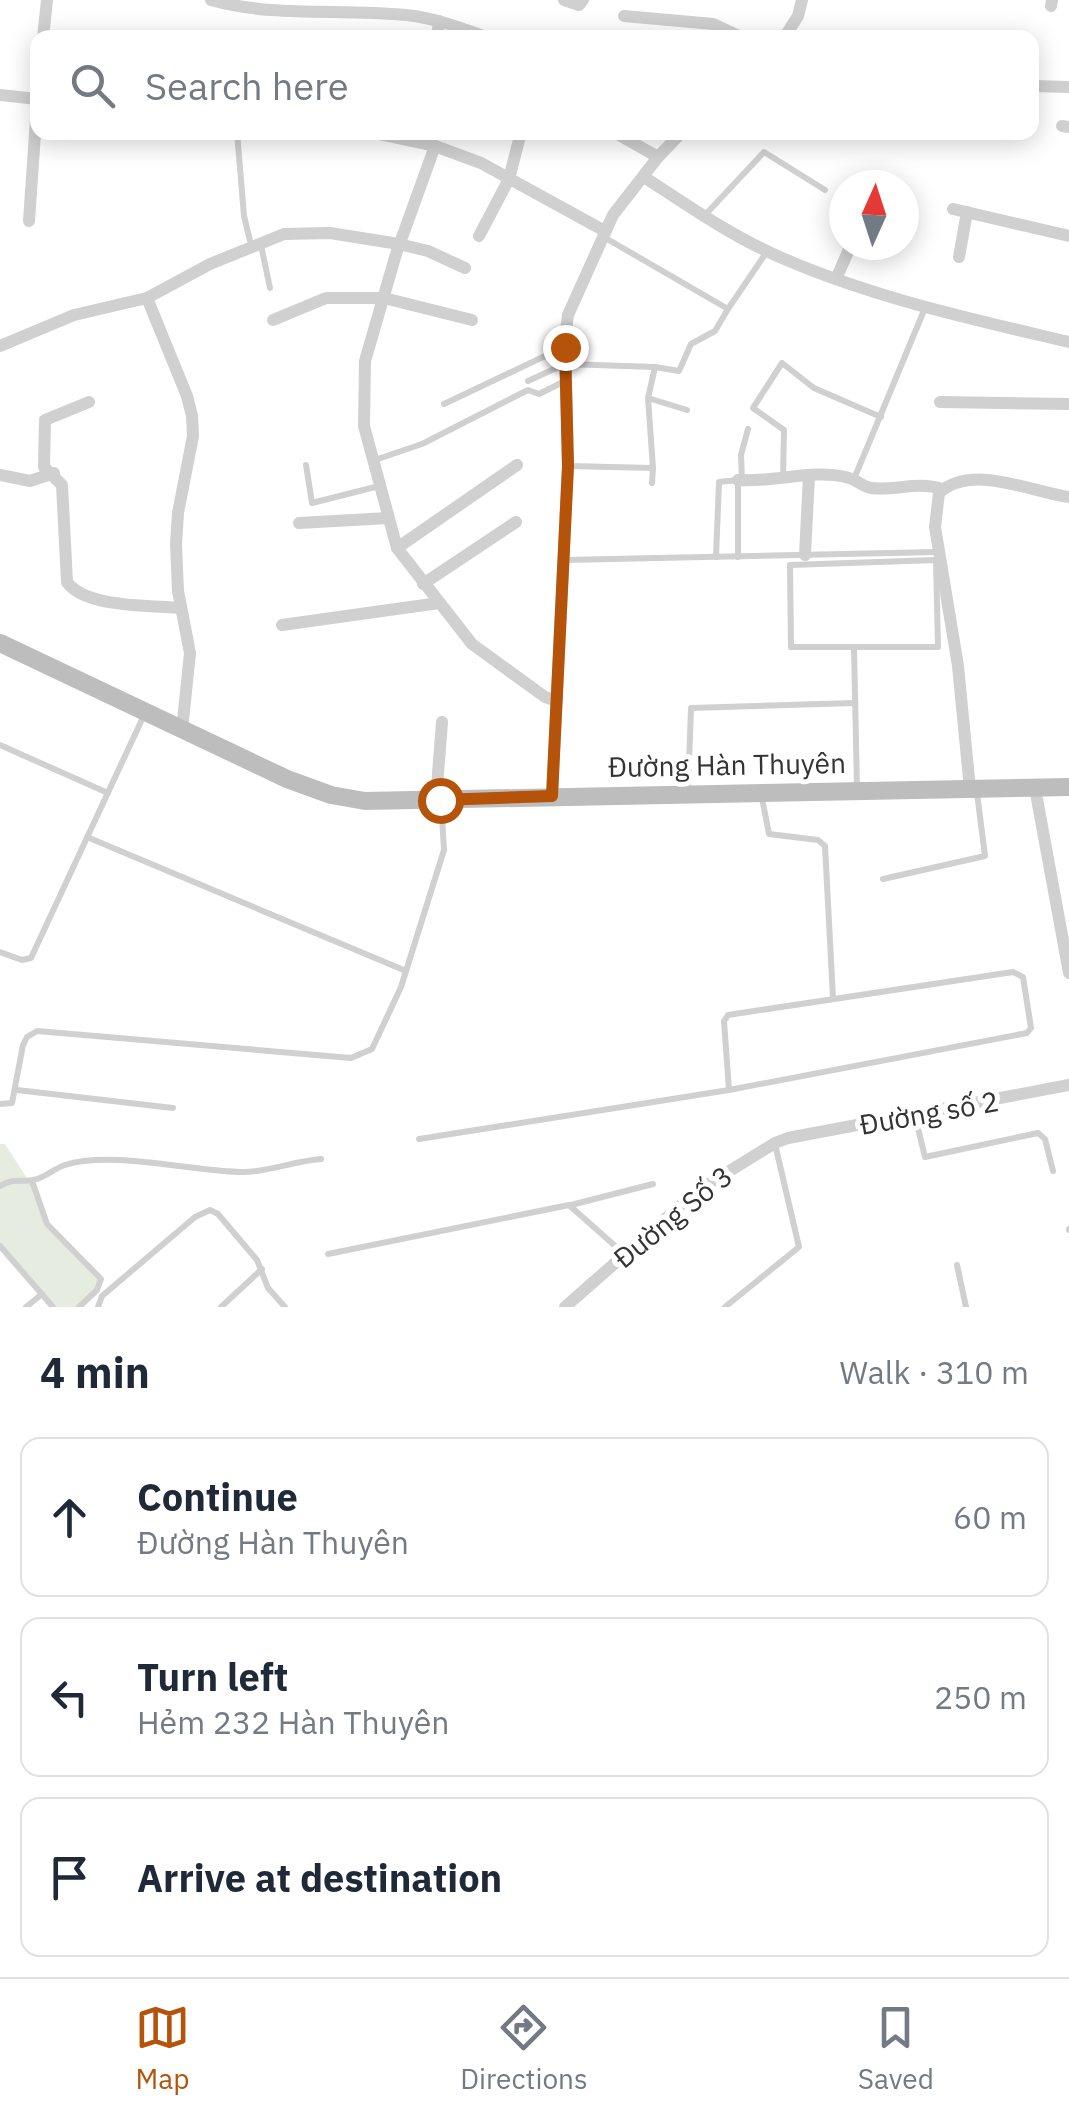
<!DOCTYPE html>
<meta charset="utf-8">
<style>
body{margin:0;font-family:"IBM Plex Sans",sans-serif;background:#f2f2f3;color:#1f2937}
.compass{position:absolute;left:829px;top:170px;width:90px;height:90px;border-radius:50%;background:#fff;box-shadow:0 5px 25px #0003;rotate:3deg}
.stop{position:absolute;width:30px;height:30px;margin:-22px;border:8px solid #b45309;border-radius:50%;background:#fff}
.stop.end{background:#b45309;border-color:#fff;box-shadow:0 2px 10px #0008}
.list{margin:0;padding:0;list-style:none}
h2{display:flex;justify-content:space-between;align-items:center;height:130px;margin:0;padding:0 40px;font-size:42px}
h2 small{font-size:32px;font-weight:400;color:#747a83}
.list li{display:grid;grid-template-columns:65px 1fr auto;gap:30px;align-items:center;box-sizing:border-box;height:160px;margin:0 20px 20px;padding:0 20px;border:2px solid #e0e1e3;border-radius:20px}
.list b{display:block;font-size:38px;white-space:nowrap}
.list p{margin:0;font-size:32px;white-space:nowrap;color:#747a83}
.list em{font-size:32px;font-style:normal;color:#747a83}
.icon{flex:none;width:55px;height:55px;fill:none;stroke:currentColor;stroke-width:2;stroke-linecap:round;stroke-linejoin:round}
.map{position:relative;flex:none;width:1069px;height:1307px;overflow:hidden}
.search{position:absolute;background:#fff;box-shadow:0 5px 25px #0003;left:30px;right:30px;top:30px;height:110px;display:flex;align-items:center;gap:25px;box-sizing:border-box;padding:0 35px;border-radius:20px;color:#747a83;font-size:38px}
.sheet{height:670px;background:#fff}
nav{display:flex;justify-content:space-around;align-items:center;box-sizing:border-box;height:140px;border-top:2px solid #e0e1e3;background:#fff;font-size:28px;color:#747a83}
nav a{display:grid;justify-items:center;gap:5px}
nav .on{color:#b45309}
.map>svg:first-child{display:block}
.green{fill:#e6ecdf}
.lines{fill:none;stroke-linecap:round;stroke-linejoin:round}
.lane{stroke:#d0d0d0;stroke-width:6}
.street{stroke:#d0d0d0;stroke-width:12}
.secondary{stroke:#bdbdbd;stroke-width:18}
.route{stroke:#b45309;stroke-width:12}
.labels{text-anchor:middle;stroke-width:10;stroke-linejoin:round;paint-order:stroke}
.street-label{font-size:28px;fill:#333;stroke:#fff}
</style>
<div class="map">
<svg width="1069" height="1307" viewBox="0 0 1069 1307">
<rect width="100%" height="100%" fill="#fff"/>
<polygon class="green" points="0,1144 5,1144 30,1183 45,1226 98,1280 95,1289 75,1307 57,1307 0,1243"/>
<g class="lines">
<g class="lane">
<polyline points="237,132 244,216 251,245"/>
<polyline points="705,215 764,152 825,190"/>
<polyline points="602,236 728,309 766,253"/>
<polyline points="261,245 270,288"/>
<polyline points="528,381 565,364 655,367 679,371 691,344 715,331 728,309"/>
<polyline points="648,398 655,367"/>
<polyline points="444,404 564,347"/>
<polyline points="372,461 422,444 528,390 539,394 565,381"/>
<polyline points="306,465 312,503 379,486"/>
<polyline points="569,466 653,468 652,483"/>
<polyline points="653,468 648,398 687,410"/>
<polyline points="783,479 784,430 753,408 782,363 814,388 881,417"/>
<polyline points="854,479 925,308"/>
<polyline points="742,480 741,455 748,429"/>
<polyline points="716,557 719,482 738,480 738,557"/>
<polyline points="564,560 937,552"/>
<polyline points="854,647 791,647 790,565 936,560 938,647 854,647 857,789"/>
<polyline points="0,745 108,793"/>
<polyline points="688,792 691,708 855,703"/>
<polyline points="762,798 769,834 818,840 825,846 833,998"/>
<polyline points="87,837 406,971"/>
<polyline points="883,879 985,856 977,793"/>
<polyline points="0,952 22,960 31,958 145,713"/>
<polyline points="17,1090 173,1108"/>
<polyline points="0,1104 12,1103 23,1045 27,1037 37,1031 351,1058 372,1049 401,987 444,850 441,801"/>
<polyline points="915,1116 925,1157 1038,1133 1045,1139 1053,1171"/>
<polyline points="419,1139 729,1090 1027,1033 1031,1028 1023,977 1013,972 728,1015 724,1021 729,1090"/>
<polyline points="32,1181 47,1224 101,1279 97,1290 79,1307"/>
<path d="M0,1186C17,1176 22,1184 37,1179C47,1176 55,1168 65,1165C112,1150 193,1172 244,1172C267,1172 295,1161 321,1159"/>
<polyline points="571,1205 653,1184"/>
<polyline points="1069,1229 1069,1230"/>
<polyline points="0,1246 53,1307"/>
<polyline points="328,1254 569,1205 623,1253"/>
<polyline points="957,1265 966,1307"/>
<polyline points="26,1307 42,1294"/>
<polyline points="98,1307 102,1296 195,1217 210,1210 218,1214 257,1260 268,1288 285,1307"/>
<polyline points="221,1307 262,1269"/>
<polyline points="725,1307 799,1247 775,1144"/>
</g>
<g class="street">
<path d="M211,0C275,18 341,8 406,15C435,18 462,28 489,38"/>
<polyline points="564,0 579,5 583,0"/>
<polyline points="1051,6 1052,0"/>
<polyline points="624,16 713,24 743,38"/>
<polyline points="43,38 47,0"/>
<polyline points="437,38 439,21"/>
<polyline points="784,38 798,16 802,0"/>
<polyline points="1032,86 1069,87"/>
<polyline points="0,95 37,99"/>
<polyline points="1062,126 1069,127"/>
<polyline points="369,132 435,146 481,163 603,230"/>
<polyline points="614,132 658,157"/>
<polyline points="435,146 396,254 365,361 364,426 397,548 472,644 545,697 557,701"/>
<path d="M644,177C688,206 733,237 782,258C874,298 972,319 1069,342"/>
<polyline points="953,209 1069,236"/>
<polyline points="29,221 38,90"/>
<polyline points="479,236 509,179 521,132"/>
<polyline points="959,257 967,212"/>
<polyline points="836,279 851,245"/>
<polyline points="147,298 187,396 192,416 193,436 178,513 176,544 178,591 190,653 182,730"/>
<polyline points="273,320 326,298 384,298 472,320"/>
<polyline points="0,346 74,315 147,298 210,264 284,234 330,233 399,244 428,251 465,268"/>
<path d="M89,402L45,420L44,467L62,485L67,582C85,608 151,605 181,608"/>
<polyline points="940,402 1069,404"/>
<polyline points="0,475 30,481 54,473"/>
<path d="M738,480C774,483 814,468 849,478C857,480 863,487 871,488C895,491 918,481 942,489"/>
<polyline points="299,523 388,518"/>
<polyline points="397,548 517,465"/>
<polyline points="805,555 809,476"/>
<polyline points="423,584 516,522"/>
<polyline points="282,625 439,603"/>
<polyline points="1035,788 1069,973"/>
<path d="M970,789L958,666L935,527L939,493C972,463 1031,492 1069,497"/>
<polyline points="552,796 568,466 565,337 568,315 613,215 658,157 682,132"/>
<polyline points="436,800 442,722"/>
<polyline points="565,1307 697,1191 775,1143 788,1138 1069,1085"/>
</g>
<polyline class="secondary" points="0,643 287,779 331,795 365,801 1069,787"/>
</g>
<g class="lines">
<polyline class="route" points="440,800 552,796 568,466 565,347"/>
</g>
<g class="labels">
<g class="street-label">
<text transform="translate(727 765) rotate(-1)" y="10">Đường Hàn Thuyên</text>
<text transform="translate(929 1113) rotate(-10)" y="10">Đường số 2</text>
<text transform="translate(673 1217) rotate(-39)" y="10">Đường Số 3</text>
</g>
</g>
</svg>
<svg class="compass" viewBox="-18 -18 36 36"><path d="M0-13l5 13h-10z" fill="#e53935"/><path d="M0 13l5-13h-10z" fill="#747a83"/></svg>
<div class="stop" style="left:440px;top:800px"></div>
<div class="stop end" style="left:565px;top:347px"></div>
<div class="search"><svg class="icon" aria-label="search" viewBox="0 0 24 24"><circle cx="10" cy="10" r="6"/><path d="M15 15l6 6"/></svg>Search here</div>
</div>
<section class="sheet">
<h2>4 min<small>Walk · 310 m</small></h2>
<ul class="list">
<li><svg class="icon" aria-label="ahead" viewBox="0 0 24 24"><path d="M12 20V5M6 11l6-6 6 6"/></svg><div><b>Continue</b><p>Đường Hàn Thuyên</p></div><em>60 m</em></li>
<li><svg class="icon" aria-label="left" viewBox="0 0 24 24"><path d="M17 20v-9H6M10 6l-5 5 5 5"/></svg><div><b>Turn left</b><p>Hẻm 232 Hàn Thuyên</p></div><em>250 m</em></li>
<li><svg class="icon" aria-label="arrive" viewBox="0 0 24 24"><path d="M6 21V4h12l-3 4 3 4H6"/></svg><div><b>Arrive at destination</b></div></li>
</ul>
</section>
<nav>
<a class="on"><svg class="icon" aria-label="map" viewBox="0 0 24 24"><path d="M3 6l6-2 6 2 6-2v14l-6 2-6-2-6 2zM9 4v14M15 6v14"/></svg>Map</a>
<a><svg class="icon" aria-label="directions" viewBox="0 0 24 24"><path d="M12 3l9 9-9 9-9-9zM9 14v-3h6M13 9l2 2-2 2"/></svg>Directions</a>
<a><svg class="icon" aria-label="saved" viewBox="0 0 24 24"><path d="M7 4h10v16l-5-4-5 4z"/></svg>Saved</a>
</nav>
